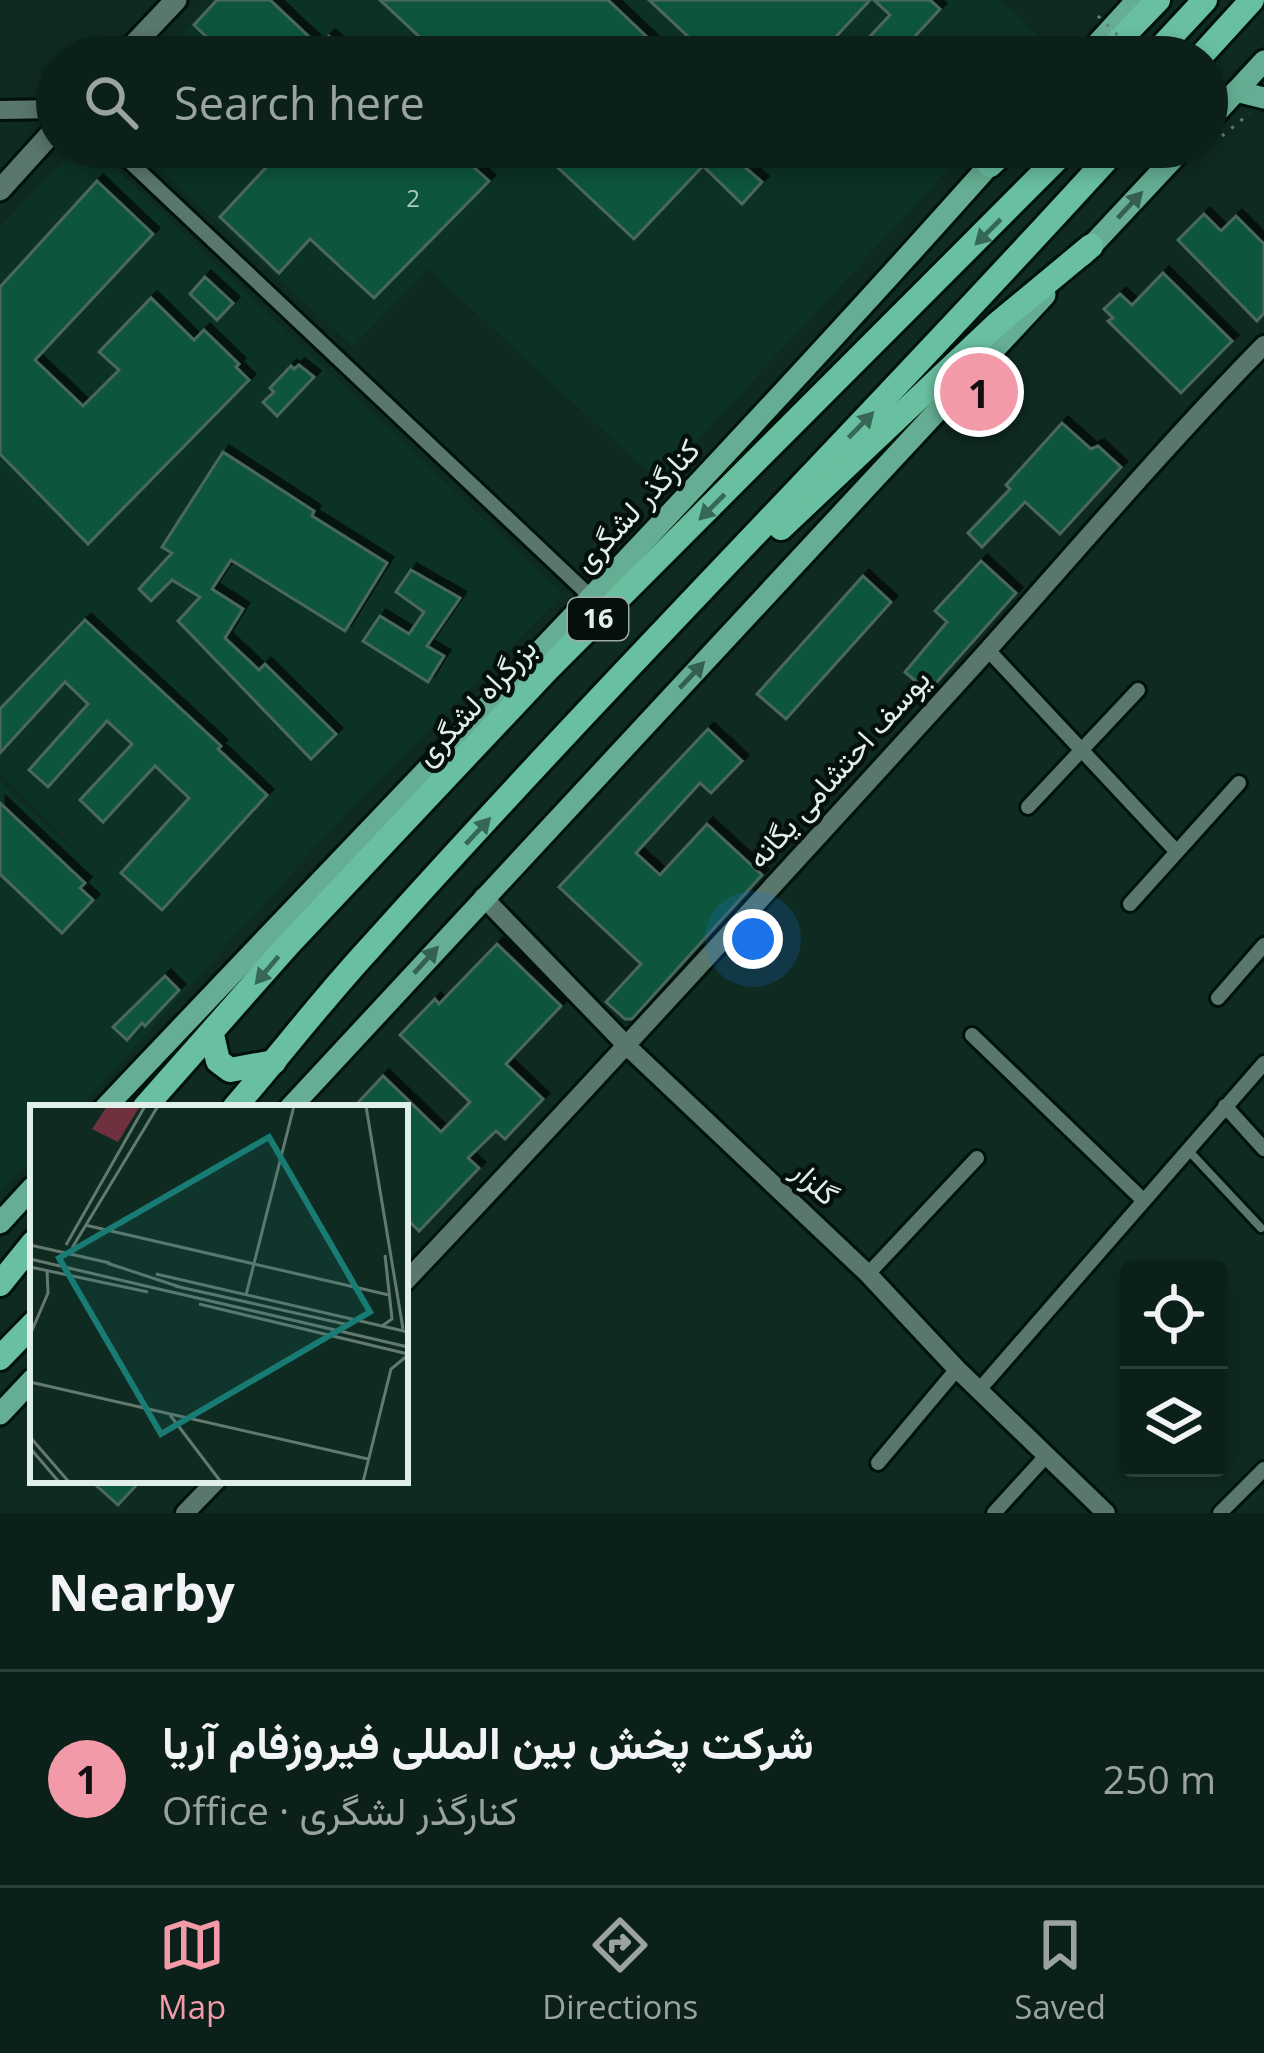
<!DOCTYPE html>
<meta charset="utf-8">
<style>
body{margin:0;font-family:"Open Sans",Vazirmatn,sans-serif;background:#142821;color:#f1f3f6}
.controls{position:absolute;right:36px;bottom:36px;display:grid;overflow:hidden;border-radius:12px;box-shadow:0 6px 18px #0003}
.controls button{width:108px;height:108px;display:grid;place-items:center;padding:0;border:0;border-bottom:3px solid #2b3e37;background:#0b2018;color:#f1f3f6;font:60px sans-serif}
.you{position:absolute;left:753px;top:939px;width:42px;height:42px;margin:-30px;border:9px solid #fff;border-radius:50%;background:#1a73e8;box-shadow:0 0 0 18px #1a73e833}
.badge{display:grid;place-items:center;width:78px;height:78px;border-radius:50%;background:#f39aa8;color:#111;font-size:39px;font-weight:700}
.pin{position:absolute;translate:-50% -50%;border:6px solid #fff;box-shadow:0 3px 12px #0006}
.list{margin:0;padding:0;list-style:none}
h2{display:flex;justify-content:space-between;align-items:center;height:156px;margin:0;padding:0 48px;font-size:51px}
h2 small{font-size:39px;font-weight:400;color:#9aa3a2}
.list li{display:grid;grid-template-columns:78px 1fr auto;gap:36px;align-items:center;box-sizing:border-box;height:216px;padding:0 48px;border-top:3px solid #2b3e37}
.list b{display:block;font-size:45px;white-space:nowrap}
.list p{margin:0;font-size:39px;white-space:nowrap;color:#9aa3a2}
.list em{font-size:39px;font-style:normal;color:#9aa3a2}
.icon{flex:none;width:66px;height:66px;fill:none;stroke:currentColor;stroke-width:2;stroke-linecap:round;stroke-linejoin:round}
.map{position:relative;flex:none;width:1264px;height:1513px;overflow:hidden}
.search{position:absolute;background:#0b2018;box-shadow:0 6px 18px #0003;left:36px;right:36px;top:36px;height:132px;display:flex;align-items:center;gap:30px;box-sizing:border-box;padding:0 42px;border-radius:66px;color:#9aa3a2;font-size:45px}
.sheet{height:372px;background:#0b2018}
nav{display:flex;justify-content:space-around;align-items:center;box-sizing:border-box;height:168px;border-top:3px solid #2b3e37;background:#0b2018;font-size:33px;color:#9aa3a2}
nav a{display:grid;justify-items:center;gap:6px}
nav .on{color:#f39aa8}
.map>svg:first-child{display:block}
.built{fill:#0c3225}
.building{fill:#0f543e;stroke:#4c685c;stroke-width:3;filter:url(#shadow)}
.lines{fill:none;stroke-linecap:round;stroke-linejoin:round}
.service-casing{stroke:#00120a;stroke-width:14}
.minor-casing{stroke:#00120a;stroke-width:20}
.tertiary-casing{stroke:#00120a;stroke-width:24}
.secondary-casing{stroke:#00120a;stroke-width:27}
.primary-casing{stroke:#00120a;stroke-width:27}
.trunk-casing{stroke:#00120a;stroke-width:30}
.path{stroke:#677e75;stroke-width:3;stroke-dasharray:3 9;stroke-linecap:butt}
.service{stroke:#5a776b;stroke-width:8}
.minor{stroke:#5a776b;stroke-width:14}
.tertiary{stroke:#5a776b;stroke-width:18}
.secondary{stroke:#5a776b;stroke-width:21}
.primary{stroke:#65ae93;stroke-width:21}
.trunk{stroke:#69c0a0;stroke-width:24}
.path-bridge{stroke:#677e75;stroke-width:3;stroke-dasharray:3 9;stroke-linecap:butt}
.oneway{fill:#355f4f}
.oneway2{fill:#376856}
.labels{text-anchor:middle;stroke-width:9;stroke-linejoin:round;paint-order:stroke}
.number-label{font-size:24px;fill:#acc9be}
.shield{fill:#05100b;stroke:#9eada6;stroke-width:3}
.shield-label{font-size:27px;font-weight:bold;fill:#e0f0e9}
.street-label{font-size:30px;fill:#e0f0e9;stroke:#05100b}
.inset-road{fill:none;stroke:#637970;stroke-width:3}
.view{fill:#197c74;fill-opacity:0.15;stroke:#197c74;stroke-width:6}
.inset-edge{fill:none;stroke:#e0f0e9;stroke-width:6}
</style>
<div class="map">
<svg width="1264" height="1513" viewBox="0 0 1264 1513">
<defs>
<filter id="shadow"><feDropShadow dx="6" dy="-6" stdDeviation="0" flood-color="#0009"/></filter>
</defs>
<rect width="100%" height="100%" fill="#0f2a20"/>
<g class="built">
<polygon points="213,0 1000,0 1057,53 1053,57 161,57"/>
<polygon points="135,147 969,147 659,482 428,269 353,347"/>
<polygon points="69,155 102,155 563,594 345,815 79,1108 33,1108 33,1157 0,1192 0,781 127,899 0,774 0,227"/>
</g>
<g class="building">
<polygon points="217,0 270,0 319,46 329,36 352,57 228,57 194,25"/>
<polygon points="380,0 608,0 668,57 441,57"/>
<polygon points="649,0 870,0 817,57 710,57"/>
<polygon points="874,0 930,0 940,9 896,57 873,57 861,46 890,15"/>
<polygon points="285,147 451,147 489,181 374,298 310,239 279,273 220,217"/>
<polygon points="536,147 722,147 762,182 742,204 703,166 634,239"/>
<polygon points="97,181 153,234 35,360 83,406 119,370 99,352 151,298 194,340 204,330 239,364 236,367 249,380 88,544 0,454 0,287"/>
<polygon points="1204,214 1221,231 1236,216 1264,244 1264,313 1257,321 1178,240"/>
<polygon points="1163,273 1232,341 1181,393 1108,321 1113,318 1104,309 1120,294 1132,305"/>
<polygon points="205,277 233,303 217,320 190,294"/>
<polygon points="299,365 314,377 277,416 263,402 274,392 270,388 291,366 294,369"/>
<polygon points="1062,423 1091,449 1098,446 1121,467 1060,534 1025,502 982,547 968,533 1010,489 1006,485"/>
<polygon points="223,452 314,511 312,516 387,563 345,631 231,560 212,589 243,609 225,638 259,670 265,664 336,734 311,759 178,621 200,597 172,580 151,601 139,589 172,553 162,547"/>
<polygon points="981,561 1016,593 928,692 905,672 947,622 935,611"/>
<polygon points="411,570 460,598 427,646 444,656 428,682 363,641 380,616 409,634 424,612 396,592"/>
<polygon points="863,576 891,602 786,719 757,694"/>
<polygon points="85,620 221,746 218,749 267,795 162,910 121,873 189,798 155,766 103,822 80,800 132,744 107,721 48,787 29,770 88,704 65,682 0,753 0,709"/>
<polygon points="708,729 742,761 711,793 700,783 636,853 660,875 707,824 762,875 632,1019 625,1019 606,1002 641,964 559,887"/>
<polygon points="0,803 85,883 80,888 93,900 62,933 0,874"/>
<polygon points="497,944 561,1006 506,1064 543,1099 505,1139 496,1131 468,1158 479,1168 419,1231 405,1217 405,1108 353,1108 383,1076 441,1132 470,1102 400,1035 435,999 439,1004"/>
<polygon points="165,976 179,990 145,1026 142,1023 127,1040 113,1027"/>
<polygon points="90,1480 141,1480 118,1505"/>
</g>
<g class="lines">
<g class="service-casing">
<polyline id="service" points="1188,1150 1261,1228"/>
</g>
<g class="minor-casing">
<g id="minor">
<polyline points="114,147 592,598"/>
<polyline points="988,650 1176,851"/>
<polyline points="1028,807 1138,690"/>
<polyline points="1130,904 1239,783"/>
<polyline points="1218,998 1264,945"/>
<polyline points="972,1035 1142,1199"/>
<polyline points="1225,1106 1264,1149"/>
<polyline points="868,1274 977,1158"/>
<polyline points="979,1390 1264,1063"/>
<polyline points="878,1463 957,1369"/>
<polyline points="994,1513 1046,1456"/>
<polyline points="1220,1513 1264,1469"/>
</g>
</g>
<g class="tertiary-casing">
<g id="tertiary">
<polyline points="0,110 57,109"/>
<polyline points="483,897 628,1047 868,1274 957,1369 1106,1513"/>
<path d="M405,1282C599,1077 788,870 978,661C1073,555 1164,447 1264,345"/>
<polyline points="185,1513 217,1480"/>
</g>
</g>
<g class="secondary-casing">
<g id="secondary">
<polyline points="122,57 176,0"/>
<polyline points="0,190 57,127"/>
</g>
</g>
<g class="primary-casing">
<g id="primary">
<polyline points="1085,57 1137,0"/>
<polyline points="1236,91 1264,98"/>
<polyline points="1207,123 1264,61"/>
<polyline points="1083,255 1184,147"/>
<path d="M105,1108C405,790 711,479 1001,152"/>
<polyline points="290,1108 1045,295"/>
<polyline points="0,1223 33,1187"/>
<polyline points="0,1414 33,1379"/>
</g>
</g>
<g class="trunk-casing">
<g id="trunk">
<polyline points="1103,57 1158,0"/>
<polyline points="1152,57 1205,0"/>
<polyline points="1200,57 1252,0"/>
<polyline points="990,165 1009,147"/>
<polyline points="781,528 997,324 1091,246"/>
<polyline points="212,1035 218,1061 230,1070 274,1062"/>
<polyline points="144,1108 288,945 547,670 1069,147"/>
<path d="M234,1108C280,1055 322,1000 369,949C613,676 872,418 1118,147"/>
<polyline points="0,1284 33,1243"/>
<polyline points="0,1358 33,1324"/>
</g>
</g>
<polyline class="path" points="1222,136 1250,113"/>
<use href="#service" class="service"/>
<use href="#minor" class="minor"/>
<use href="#tertiary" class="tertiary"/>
<use href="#secondary" class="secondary"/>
<use href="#primary" class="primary"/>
<use href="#trunk" class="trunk"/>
<g class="path-bridge">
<polyline points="1098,16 1140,57"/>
<polyline points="1207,121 1222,136"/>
</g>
</g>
<defs><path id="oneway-solid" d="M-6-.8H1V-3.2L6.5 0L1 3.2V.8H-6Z" transform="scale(3)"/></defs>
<g class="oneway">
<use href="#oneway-solid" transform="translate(1130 205) rotate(-47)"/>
<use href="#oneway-solid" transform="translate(692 675) rotate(-47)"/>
<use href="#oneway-solid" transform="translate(426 960) rotate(-48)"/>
</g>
<g class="oneway2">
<use href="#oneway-solid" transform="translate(988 232) rotate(135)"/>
<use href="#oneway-solid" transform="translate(861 425) rotate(-46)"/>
<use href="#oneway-solid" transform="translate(712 507) rotate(135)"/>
<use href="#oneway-solid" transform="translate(478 831) rotate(-47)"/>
<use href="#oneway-solid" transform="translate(267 970) rotate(130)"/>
</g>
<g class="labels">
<g class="number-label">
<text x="413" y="207">2</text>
</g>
<rect class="shield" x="568" y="598" width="60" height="42" rx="9"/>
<g class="shield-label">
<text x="598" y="628">16</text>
</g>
<g class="street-label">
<text transform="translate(637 506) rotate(-47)" y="10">کنارگذر لشگری</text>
<text transform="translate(476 702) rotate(-47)" y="10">بزرگراه لشگری</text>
<text transform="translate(839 769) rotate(-48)" y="10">یوسف احتشامی یگانه</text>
<text transform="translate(815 1183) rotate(43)" y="10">گلزار</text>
</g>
</g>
<g transform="translate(30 1105)">
<rect width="378" height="378" fill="#0f2a20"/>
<path d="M77,1H110L88,37L62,24Z" fill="#70313e"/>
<path class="inset-road" d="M336,1L373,224M55,120L359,190M0,140L80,158M36,140L115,1M42,143L128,1M0,154L378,242M77,158L150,182M0,162L118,187M126,169L378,227M145,181L319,220M216,190L264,1M169,199L378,249M352,221L362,214L355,150M0,230L18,188L17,165M0,277L338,354M140,310L191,377M0,332L39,377M0,343L29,377M333,377L361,264L378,250"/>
<path class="view" d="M239,32L340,207L131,329L29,153Z"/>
<rect width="378" height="378" class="inset-edge"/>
</g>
</svg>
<div class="controls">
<button><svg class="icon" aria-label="locate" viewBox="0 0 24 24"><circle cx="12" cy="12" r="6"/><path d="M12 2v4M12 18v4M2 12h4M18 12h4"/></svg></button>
<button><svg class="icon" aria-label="layers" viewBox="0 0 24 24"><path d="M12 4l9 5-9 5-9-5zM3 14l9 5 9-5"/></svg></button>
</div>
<div class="you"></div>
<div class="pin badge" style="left:979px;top:392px">1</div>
<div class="search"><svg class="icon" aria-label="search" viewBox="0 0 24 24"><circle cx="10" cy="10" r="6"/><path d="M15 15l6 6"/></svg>Search here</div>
</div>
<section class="sheet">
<h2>Nearby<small></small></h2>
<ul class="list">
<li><span class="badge">1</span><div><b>شرکت پخش بین المللی فیروزفام آریا</b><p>Office · کنارگذر لشگری</p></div><em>250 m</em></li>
</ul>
</section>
<nav>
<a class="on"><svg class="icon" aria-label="map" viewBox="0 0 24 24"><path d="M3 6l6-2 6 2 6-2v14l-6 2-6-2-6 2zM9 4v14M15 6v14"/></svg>Map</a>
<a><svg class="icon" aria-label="directions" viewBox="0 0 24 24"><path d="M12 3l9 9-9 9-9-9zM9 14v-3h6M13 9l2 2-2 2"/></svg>Directions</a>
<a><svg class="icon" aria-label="saved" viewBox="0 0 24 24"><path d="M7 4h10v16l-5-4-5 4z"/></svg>Saved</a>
</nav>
